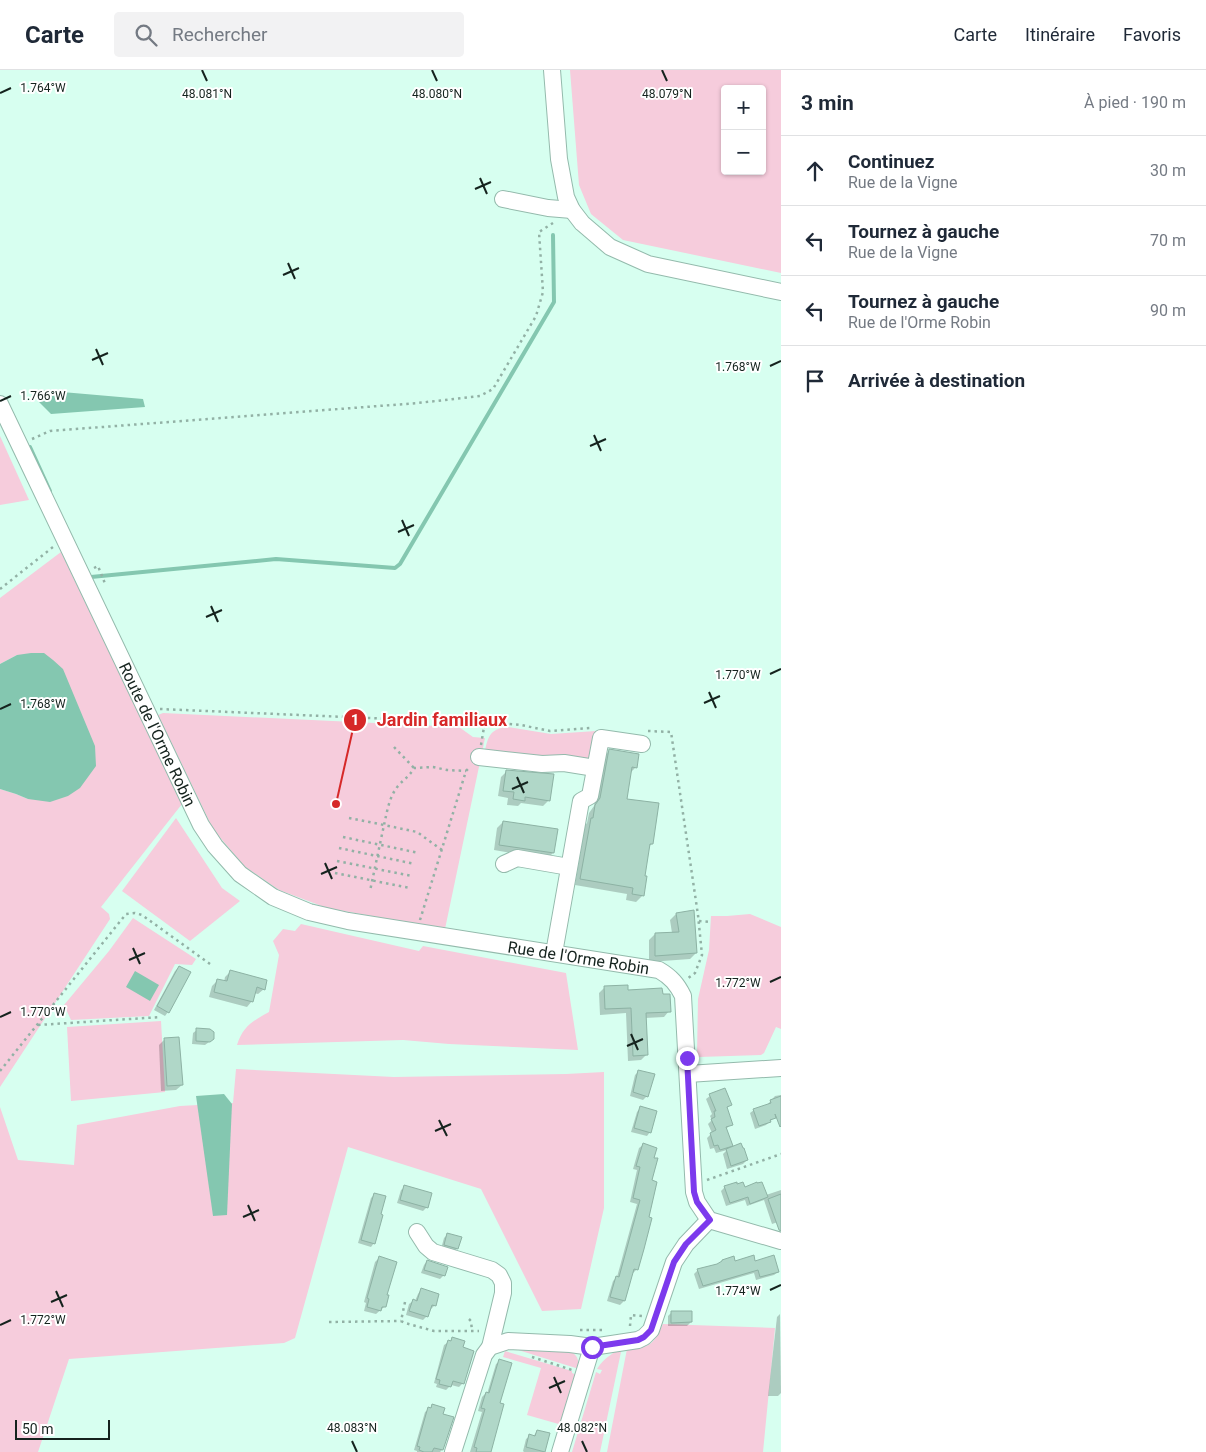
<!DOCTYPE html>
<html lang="fr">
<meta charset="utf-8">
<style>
body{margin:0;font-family:Roboto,sans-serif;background:#f2f2f3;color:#1f2937}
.controls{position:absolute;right:15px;top:15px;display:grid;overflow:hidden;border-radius:5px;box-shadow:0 1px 4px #0004}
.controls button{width:45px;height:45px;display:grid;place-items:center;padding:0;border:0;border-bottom:1px solid #e0e1e3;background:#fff;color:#1f2937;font:25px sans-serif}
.scale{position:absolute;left:15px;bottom:12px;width:95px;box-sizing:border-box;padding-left:5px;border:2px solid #15231e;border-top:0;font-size:14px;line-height:18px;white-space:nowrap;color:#15231e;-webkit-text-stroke:4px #fff;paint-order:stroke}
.stop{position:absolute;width:15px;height:15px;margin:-11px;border:4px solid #7c3aed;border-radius:50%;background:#fff}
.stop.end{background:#7c3aed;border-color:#fff;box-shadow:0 1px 5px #0008}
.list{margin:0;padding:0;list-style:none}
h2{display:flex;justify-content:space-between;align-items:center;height:65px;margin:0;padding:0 20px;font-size:21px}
h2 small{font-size:16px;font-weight:400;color:#747a83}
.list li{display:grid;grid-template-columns:32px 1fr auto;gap:15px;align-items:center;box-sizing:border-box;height:70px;padding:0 20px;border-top:1px solid #e0e1e3}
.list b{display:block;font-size:19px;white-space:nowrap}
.list p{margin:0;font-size:16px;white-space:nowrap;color:#747a83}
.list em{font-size:16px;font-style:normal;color:#747a83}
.icon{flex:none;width:28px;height:28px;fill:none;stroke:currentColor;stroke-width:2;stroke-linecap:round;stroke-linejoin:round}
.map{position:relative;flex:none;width:781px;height:1382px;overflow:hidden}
header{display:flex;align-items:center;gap:30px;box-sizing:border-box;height:70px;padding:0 25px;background:#fff;border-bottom:1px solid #e0e1e3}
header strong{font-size:24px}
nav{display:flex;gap:28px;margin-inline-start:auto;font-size:18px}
.search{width:350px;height:45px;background:#f2f2f3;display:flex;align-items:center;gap:12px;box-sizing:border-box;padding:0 18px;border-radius:5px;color:#747a83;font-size:19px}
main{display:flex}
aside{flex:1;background:#fff}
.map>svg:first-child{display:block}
.green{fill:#f6ccdc;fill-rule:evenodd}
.water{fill:#84c7b0}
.shadow{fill:#0003}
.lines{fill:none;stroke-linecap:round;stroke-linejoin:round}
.stream{stroke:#84c7b0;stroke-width:4}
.building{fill:#b0d7c8;stroke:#8db2a4}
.minor-casing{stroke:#94baac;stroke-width:18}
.path{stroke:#92b1a5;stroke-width:2.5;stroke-dasharray:2.5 4;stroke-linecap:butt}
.minor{stroke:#fff;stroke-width:16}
.route{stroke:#7c3aed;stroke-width:6}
.ticks{fill:none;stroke:#15231e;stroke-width:2}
.labels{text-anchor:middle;stroke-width:4;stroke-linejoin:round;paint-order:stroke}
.street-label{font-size:16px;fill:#15231e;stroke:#fff}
.ticks-label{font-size:12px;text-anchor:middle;fill:#15231e;stroke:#fff;stroke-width:4;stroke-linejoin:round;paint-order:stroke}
.leader{fill:none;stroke:#d62828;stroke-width:2}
.callout-dot{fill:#d62828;stroke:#fff;stroke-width:2}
.mark-label{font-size:15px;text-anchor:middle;font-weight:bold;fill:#fff}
.callout-label{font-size:18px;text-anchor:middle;font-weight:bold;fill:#d62828;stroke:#fff;stroke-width:4;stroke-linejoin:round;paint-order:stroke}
</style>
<header>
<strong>Carte</strong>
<div class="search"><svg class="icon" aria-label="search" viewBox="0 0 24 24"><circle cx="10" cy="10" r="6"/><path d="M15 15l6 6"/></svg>Rechercher</div>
<nav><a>Carte</a><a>Itinéraire</a><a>Favoris</a></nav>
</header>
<main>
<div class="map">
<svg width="781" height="1382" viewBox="0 0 781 1382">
<rect width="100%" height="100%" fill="#d7fff0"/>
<g class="green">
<path d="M570,0H781V203L623,170L591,144L579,115ZM725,19H762V101H725Z"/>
<polygon points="0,366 29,430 0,435"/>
<polygon points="61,482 182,734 101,837 109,844 110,849 0,1017 0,719 16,724 28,729 17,585 0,594 0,528"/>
<polygon points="163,643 459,657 473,667 485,668 445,859 327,838 279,820 244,796 213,759 158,645"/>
<path d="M508,657L551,664L596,661L589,694L484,685C488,668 488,659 508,657Z"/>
<polygon points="176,748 222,818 240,831 190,871 122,821"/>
<polygon points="750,844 781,857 781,959 776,957 764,983 761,985 699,987 697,985 698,929 709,880 711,846 727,846"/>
<polygon points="133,848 196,889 192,895 175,894 149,946 71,950 64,935 109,881"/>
<path d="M301,854L419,881L423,876L566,903L578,980L449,974L403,970L237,975C243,956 253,951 269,942L279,885L273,871L283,859L295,861Z"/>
<polygon points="161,951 165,1022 71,1031 67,957"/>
<polygon points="236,999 394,1007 566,1004 604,1002 604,1138 581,1239 542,1241 481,1119 348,1077 295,1268 284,1273 69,1289 38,1382 0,1382 0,1037 18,1090 74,1095 77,1055 180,1036 233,1033"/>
<path d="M663,1254L775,1258L763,1382H607L627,1279C651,1277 652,1276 663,1254Z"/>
<path d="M515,1279C528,1279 560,1276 571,1282C578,1285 579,1292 579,1299Z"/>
<polygon points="505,1281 572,1301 572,1303 577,1305 562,1355 527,1345 541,1298 503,1287"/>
<path d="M615,1282H621L600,1382H572L596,1302L600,1304L602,1300L597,1299C602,1291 607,1287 615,1282Z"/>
</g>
<g class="water">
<polygon points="39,320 143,329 145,337 51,344 39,332"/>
<polygon points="31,583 44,583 53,590 63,599 95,676 96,696 80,718 68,726 50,732 28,729 16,724 0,719 0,594 17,585"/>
<polygon points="135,901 159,915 150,931 126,917"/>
<polygon points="224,1024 232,1034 227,1145 213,1146 196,1026"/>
</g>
<g class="shadow">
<polygon points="609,681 636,697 630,703 626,730 652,774 648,777 644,807 643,825 636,832 626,830 627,824 575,815 585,755 587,753 589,743 594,736 603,687"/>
<polygon points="507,701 549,730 543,736 521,733 518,736 507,735 508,728 498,726 501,707"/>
<polygon points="503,752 553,783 547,789 494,780 497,758"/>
<polygon points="676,844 696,883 690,889 649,892 649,870 655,864 672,863 670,850"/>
<polygon points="179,897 168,942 165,946 154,940 175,901"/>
<polygon points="230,902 264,919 258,924 254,923 252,931 247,937 209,927 212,916 218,910 224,912 225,907"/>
<polygon points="605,917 627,921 669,941 664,947 645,948 647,984 641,990 628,991 626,943 600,945 599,923"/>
<polygon points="197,960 213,969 205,975 192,974 193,963"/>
<polygon points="165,969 182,1015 176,1020 161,1021 159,975"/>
<polygon points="639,1001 647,1026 643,1030 630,1026 635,1005"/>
<polygon points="781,1025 781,1043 774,1045 775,1047 766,1055 755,1059 750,1043 754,1040 767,1035 775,1026"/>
<polygon points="710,1026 730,1035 726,1039 731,1054 726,1059 732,1075 728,1079 747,1090 743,1094 727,1099 723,1084 727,1080 716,1083 714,1078 710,1079 707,1068 712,1063 708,1054 712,1050 710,1046 712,1044 706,1029"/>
<polygon points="640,1038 650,1062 647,1066 631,1062 637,1042"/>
<polygon points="643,1075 653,1089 650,1111 637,1199 633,1203 631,1203 624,1231 620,1235 607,1231 613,1211 617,1207 637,1134 630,1132 637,1100 633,1099 639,1078"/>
<polygon points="405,1117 427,1137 423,1141 397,1133 401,1120"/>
<polygon points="725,1117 744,1118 766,1125 781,1120 781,1151 772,1154 764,1130 747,1136 745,1130 726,1136 721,1121"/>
<polygon points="375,1124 374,1173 371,1177 358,1173 371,1128"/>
<polygon points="448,1164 457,1179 453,1182 441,1179 444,1168"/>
<polygon points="379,1188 386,1226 384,1237 376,1244 364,1241 366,1233 364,1232 375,1192"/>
<polygon points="427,1191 444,1205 440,1209 421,1203 424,1195"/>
<polygon points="735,1192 755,1192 778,1202 774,1205 756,1210 754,1203 699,1219 694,1204 698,1200 717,1195"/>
<polygon points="421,1220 435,1235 431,1239 429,1238 427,1246 423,1250 406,1245 409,1234 413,1231 415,1231 418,1224"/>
<polygon points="672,1242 691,1252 687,1256 668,1256 668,1246"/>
<polygon points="780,1244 781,1323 778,1326 768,1326 777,1247"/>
<polygon points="453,1269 462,1278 463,1313 459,1317 451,1315 446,1320 436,1317 437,1314 434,1313 444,1275"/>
<polygon points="500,1291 499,1334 489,1382 470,1382 482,1342 478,1341 482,1327 486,1323 487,1324 496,1294"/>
<polygon points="433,1336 442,1345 442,1380 440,1382 417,1382 417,1381 414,1380 425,1342"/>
<polygon points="537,1361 549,1364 543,1382 524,1382 523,1381 526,1369 530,1366 533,1367"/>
</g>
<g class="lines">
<g class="stream">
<polyline points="30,377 50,421"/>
<polyline points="91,507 276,489 395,498 400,494 554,232 553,165"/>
</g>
</g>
<g class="building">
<polygon points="609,679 639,684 637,698 632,697 627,729 659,733 653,774 650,774 645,806 647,806 644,826 632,824 633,818 580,809 591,748 593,748 595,735 600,728"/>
<polygon points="506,700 554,704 550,731 525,727 525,731 513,729 514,722 503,721"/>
<polygon points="503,751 558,759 554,783 499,775"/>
<polygon points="694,840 697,883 655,886 655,863 679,862 676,843"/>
<polygon points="179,896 191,902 169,943 157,936"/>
<polygon points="230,900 267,910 265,920 257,917 253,932 214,922 217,909 227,911"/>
<polygon points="628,915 628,920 662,918 663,924 670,924 671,942 646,943 648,985 633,986 631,938 605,939 604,916"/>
<polygon points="196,958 210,959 214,962 214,969 210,972 196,971"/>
<polygon points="179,967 183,1015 167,1016 164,968"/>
<polygon points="638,1000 655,1004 648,1027 633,1022"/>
<polygon points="725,1018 732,1035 727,1037 733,1055 726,1057 733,1076 720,1080 718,1075 714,1076 710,1063 716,1060 711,1049 715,1047 714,1041 716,1041 709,1024"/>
<polygon points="781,1026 781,1056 780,1057 775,1044 776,1048 770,1050 771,1052 759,1056 753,1039 771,1033 770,1030"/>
<polygon points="640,1036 657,1041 651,1063 634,1058"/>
<polygon points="643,1073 657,1078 654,1088 658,1088 652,1110 657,1112 649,1147 652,1148 644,1179 638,1200 634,1199 625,1231 610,1227 616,1206 619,1207 640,1130 633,1128 640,1097 636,1096"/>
<polygon points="741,1073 743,1078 744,1078 748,1090 731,1096 726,1079"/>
<polygon points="737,1112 737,1114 743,1112 745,1117 757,1112 757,1113 762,1112 768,1127 750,1134 748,1127 730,1133 724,1116"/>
<polygon points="404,1115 432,1123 428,1138 400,1130"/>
<polygon points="374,1123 386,1126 381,1144 383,1145 375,1174 361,1170"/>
<polygon points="781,1124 781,1161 779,1160 768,1129"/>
<polygon points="447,1163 462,1167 458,1179 444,1175"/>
<polygon points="754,1185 755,1191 774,1185 779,1202 760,1207 758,1200 703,1216 697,1199 717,1194 722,1191 722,1190 734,1186 735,1191"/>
<polygon points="379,1186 397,1192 387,1225 389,1225 386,1237 382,1237 381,1241 367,1237 369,1229 367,1228"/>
<polygon points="427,1190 448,1197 445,1206 424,1200"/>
<polygon points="421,1218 439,1224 436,1236 432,1235 428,1247 409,1241 413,1229 417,1231"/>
<polygon points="671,1241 692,1241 692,1252 671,1253"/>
<polygon points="452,1267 465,1271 463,1277 474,1281 464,1314 453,1311 451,1317 439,1314 440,1310 436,1309 448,1270 451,1271"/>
<polygon points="499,1289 512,1293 500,1333 504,1334 491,1382 476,1382 477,1378 474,1377 485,1339 481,1338 486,1322 489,1323"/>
<polygon points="432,1334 445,1338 443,1344 454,1347 443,1380 434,1378 432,1382 424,1382 419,1380 420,1377 417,1376 428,1337 431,1338"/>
<polygon points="537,1360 550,1363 545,1382 526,1377 529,1364 535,1366"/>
</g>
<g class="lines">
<g class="minor-casing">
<g id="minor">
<polyline points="552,0 559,89 566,127 572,140 582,153 610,177 648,194 781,222"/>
<polyline points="503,129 548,138 572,140"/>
<path id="s1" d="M0,334L201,755L215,776L240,804L273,827L309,842L348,851L659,900C671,907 677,914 683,926L694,1122L697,1132L709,1150L781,1171"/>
<polyline points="479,687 542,694 564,693 595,698"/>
<polyline points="504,794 517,788 569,797"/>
<polyline points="554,883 581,731 590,726 601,668 642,674"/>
<polyline points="688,1004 781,998"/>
<polyline points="417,1162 426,1176 433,1182 492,1200 499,1205 503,1213 503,1223 490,1277"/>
<polyline points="453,1382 484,1285 490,1277 508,1271 570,1274 592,1277 638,1270 644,1267 651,1260 674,1192 686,1174 709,1150"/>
<polyline points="560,1382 592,1277"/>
</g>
</g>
<g class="path">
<polyline points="32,369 50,361 418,333 480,326 493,319 536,246 543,222 539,162 553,153"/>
<polyline points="94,498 98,496 106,516"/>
<polyline points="0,519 53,477"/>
<polyline points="160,639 462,652 484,657 499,653 521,655 550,661 590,658"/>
<polyline points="648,661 671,662 698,845 702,885 695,903 687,909"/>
<polyline points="481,675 484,657"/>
<polyline points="394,677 414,698"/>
<polyline points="349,748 384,755 370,821"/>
<polyline points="343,767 419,783"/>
<polyline points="339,778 415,794"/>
<path d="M442,780L417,762L384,755C387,742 389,727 398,716C404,709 409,707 414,698L433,697L447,700L466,701"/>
<polyline points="337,791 412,806"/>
<polyline points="335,803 410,818"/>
<polyline points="420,850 466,701 470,697"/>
<polyline points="699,851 710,852"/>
<polyline points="38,955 161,947"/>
<polyline points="0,1001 126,844 135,843 142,845 210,894"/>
<polyline points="707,1110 781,1084"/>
<polyline points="405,1232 401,1251 405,1253 434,1261 479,1261"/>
<polyline points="469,1249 471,1251 472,1261"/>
<polyline points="329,1252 401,1251"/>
<polyline points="630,1256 631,1245 642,1246"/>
<polyline points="580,1260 604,1260"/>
<polyline points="532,1287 572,1300"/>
</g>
<use href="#minor" class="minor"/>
</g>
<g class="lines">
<polyline class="route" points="592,1277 638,1270 644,1267 651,1260 674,1192 686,1174 710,1150 697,1132 694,1122 687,988"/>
</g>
<path class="ticks" d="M202,0L207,11M432,0L437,11M662,0L667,11M0,23L11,18M480,108L487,124M475,119L491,112M288,193L295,209M283,205L299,198M96,279L103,295M92,290L108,283M770,296L781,291M0,331L11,326M594,365L601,381M590,376L606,369M402,450L409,466M398,462L414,455M211,536L218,552M206,547L222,540M770,604L781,599M709,622L716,638M704,633L720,626M0,639L11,634M517,707L524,723M512,719L528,712M325,793L332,809M321,804L337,797M133,878L140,894M129,890L145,883M770,912L781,907M0,947L11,942M631,964L638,980M627,976L643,969M439,1050L447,1066M435,1061L451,1054M248,1135L255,1151M243,1147L259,1140M770,1220L781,1215M56,1221L63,1237M51,1232L67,1225M0,1255L11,1250M554,1307L561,1323M549,1318L565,1311M352,1371L357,1382M582,1371L587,1382"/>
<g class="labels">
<g class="street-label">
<text dy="6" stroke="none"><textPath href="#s1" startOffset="366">Route de l'Orme Robin</textPath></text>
<text dy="6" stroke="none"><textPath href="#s1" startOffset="882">Rue de l'Orme Robin</textPath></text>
</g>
</g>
<g class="ticks-label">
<text x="43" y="22">1.764°W</text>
<text x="207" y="28">48.081°N</text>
<text x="437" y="28">48.080°N</text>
<text x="667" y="28">48.079°N</text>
<text x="738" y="301">1.768°W</text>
<text x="43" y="330">1.766°W</text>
<text x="738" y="609">1.770°W</text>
<text x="43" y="638">1.768°W</text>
<text x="738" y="917">1.772°W</text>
<text x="43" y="946">1.770°W</text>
<text x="738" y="1225">1.774°W</text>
<text x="43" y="1254">1.772°W</text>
<text x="352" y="1362">48.083°N</text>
<text x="582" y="1362">48.082°N</text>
</g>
<path class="leader" d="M336 734L355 650"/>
<g class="callout-dot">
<circle cx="336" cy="734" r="5"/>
<circle cx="355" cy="650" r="12"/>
</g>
<g class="mark-label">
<text x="355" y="655">1</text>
</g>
<g class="callout-label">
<text x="442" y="656">Jardin familiaux</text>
</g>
</svg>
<div class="controls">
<button>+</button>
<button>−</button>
</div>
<div class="scale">50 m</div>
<div class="stop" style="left:592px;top:1277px"></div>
<div class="stop end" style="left:687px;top:988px"></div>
</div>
<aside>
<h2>3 min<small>À pied · 190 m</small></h2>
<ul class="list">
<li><svg class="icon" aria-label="ahead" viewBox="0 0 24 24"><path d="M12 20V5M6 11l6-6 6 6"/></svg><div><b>Continuez</b><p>Rue de la Vigne</p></div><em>30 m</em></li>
<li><svg class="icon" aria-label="left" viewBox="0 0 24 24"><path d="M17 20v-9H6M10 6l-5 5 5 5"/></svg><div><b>Tournez à gauche</b><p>Rue de la Vigne</p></div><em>70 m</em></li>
<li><svg class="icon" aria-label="left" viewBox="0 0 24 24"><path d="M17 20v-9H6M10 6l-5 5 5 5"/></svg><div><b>Tournez à gauche</b><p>Rue de l'Orme Robin</p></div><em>90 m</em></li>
<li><svg class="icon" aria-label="arrive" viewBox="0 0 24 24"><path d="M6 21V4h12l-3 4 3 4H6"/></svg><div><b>Arrivée à destination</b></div></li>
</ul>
</aside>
</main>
